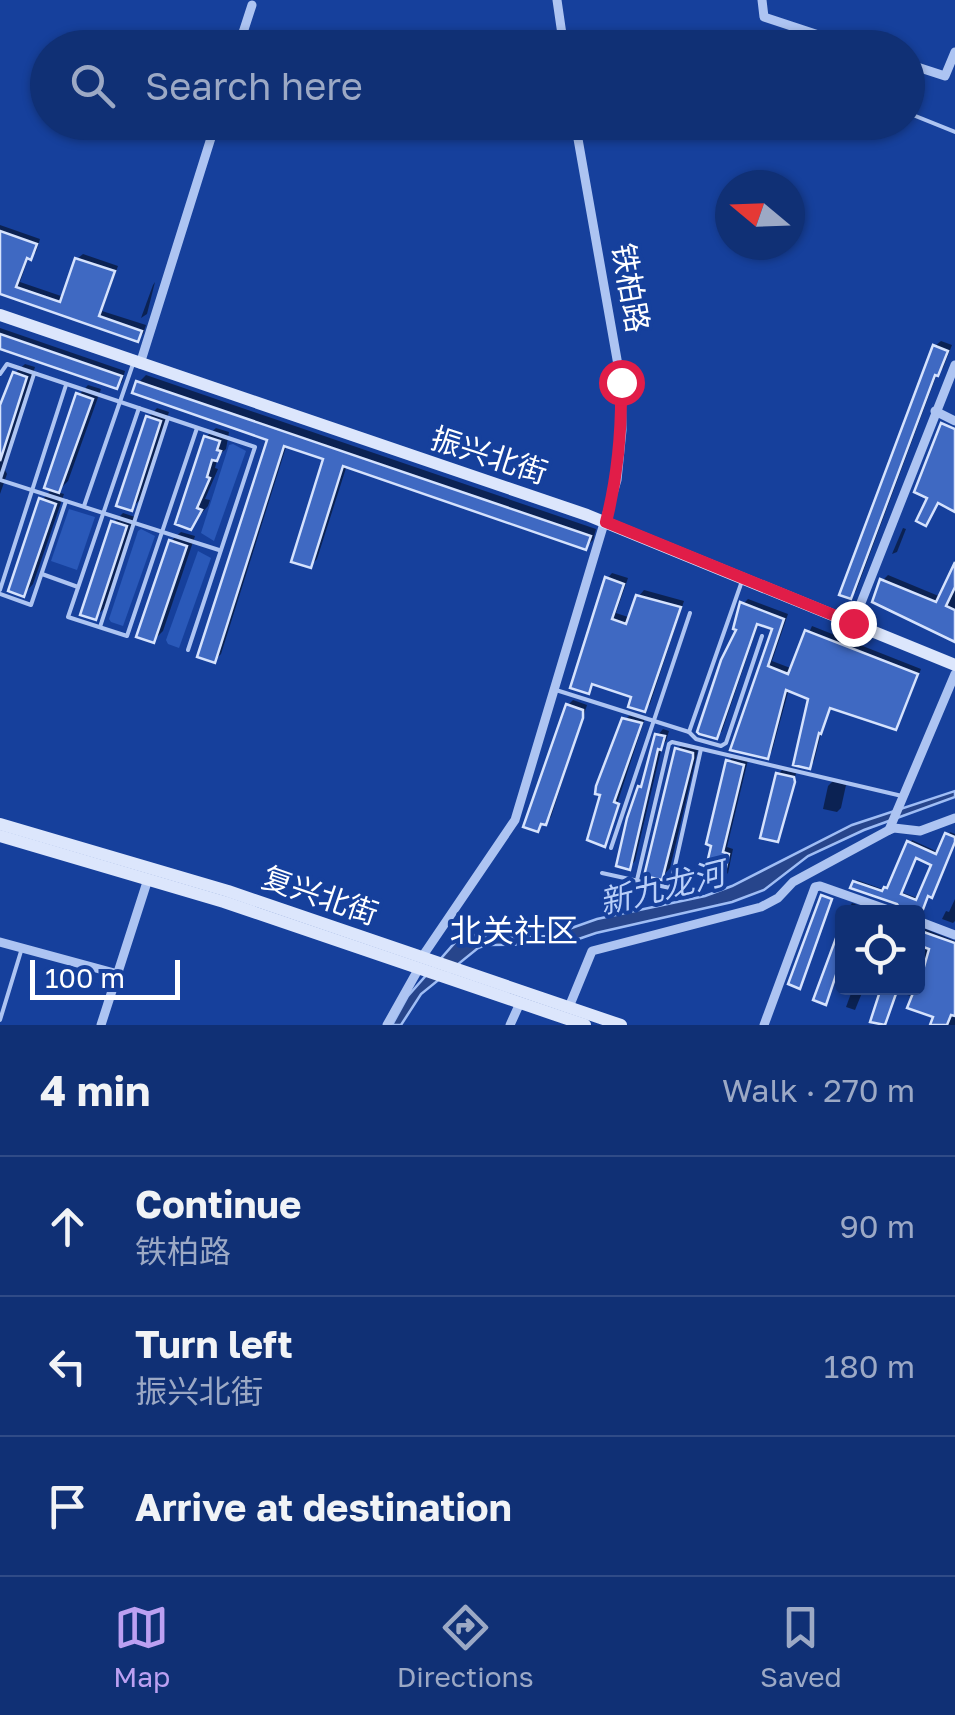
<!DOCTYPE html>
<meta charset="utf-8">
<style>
body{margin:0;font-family:"Golos Text","Noto Sans SC",sans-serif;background:#1e3c7d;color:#f1f3f6}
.controls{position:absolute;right:30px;bottom:30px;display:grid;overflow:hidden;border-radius:10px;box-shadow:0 2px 8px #0004}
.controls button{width:90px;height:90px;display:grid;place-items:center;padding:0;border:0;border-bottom:2px solid #304b87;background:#103075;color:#f1f3f6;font:50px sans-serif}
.compass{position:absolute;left:715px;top:170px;width:90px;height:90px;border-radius:50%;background:#103075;box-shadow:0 2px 8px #0004;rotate:289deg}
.scale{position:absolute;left:30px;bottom:25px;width:150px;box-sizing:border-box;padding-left:10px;border:5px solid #fff;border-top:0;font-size:28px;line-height:35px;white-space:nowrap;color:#fff;-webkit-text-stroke:8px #16409c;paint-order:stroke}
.stop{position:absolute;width:30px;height:30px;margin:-22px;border:8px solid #e11d48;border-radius:50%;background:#fff}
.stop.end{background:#e11d48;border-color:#fff;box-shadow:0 2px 10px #0008}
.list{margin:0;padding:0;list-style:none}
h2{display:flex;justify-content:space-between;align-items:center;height:130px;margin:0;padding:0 40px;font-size:42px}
h2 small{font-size:32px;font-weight:400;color:#9ca9c5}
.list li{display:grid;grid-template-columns:65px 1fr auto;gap:30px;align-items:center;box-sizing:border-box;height:140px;padding:0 40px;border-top:2px solid #304b87}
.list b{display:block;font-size:38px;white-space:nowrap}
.list p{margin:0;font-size:32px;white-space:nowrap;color:#9ca9c5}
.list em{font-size:32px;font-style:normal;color:#9ca9c5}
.icon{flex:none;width:55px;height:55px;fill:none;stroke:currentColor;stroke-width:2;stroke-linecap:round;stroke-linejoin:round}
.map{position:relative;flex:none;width:955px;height:1025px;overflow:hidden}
.search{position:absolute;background:#103075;box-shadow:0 2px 8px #0004;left:30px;right:30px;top:30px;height:110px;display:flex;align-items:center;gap:25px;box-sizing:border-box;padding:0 35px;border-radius:55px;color:#9ca9c5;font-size:38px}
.sheet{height:550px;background:#103075}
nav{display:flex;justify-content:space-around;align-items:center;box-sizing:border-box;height:140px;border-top:2px solid #304b87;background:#103075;font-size:28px;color:#9ca9c5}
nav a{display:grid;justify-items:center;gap:5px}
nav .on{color:#bca0f2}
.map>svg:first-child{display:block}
.green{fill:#2a59b9}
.water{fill:#27458b;stroke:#9fbdf5;stroke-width:2.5}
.shadow{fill:#0007;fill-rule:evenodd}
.building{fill:#3f69c2;stroke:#d5e2fd;stroke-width:2.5;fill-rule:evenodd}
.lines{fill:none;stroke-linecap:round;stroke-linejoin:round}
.lane{stroke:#adc4f2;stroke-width:4}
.street{stroke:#adc4f2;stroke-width:9}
.secondary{stroke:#dce6fc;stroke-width:12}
.route{stroke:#e11d48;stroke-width:12}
.labels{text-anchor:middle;stroke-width:8;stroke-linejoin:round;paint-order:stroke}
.street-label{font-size:30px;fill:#fff;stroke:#16409c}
.water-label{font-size:32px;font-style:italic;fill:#b9cff9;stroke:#16409c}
.neighbourhood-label{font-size:32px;fill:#fff;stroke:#16409c}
</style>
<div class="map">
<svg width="955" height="1025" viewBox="0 0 955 1025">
<rect width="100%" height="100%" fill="#16409c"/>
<g class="green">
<polygon points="233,444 246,451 214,541 201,533 229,445"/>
<polygon points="69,509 95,517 77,570 51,561"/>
<polygon points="141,529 155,536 123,626 111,622 109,619 138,531"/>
<polygon points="198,551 211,558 179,648 168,644 166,640"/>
</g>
<polygon class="water" points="955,791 955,797 864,830 808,856 764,890 732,902 596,933 564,944 486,945 478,948 421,994 401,1025 392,1025 408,996 459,938 473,935 505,938 549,936 597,919 705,896 732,886 852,825"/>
<g class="shadow">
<polygon points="0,225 40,239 36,252 29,256 20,282 64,297 77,259 83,254 118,266 102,311 146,325 143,334 138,339 0,293"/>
<polygon points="155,282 147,314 141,318 153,285"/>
<polygon points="0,328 125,371 122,382 117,386 0,346"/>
<polygon points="941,341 952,345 943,368 937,374 856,591 851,596 935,346"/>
<polygon points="25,364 35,367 3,466 7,474 0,494 0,423 15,373"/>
<polygon points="146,375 596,529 593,540 586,547 347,465 317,559 310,566 327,458 287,444 221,654 214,661 270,438 139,382"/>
<polygon points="88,385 101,389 68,481 57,492 64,494 33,584 24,594 42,500 53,488 79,395"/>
<polygon points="157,408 169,412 141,499 131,508 148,418"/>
<polygon points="216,428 229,432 226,449 218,456 215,468 218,469 205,499 210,500 208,506 190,527 206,437"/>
<polygon points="123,513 135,517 105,608 95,617 113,523"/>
<polygon points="903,528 906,529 897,552 892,554"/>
<polygon points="181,532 195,536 163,631 154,640 171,541"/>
<polygon points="955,568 955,636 883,580 888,575 941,597"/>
<polygon points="612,573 628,578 616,613 631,618 639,596 644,590 684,601 650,704 645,709 634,695 595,682 588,691 607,579"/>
<polygon points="748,599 788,614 772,661 793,669 812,626 921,669 900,722 895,727 832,706 822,730 814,761 809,766 811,697 789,689 772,751 767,756 734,748 775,628 759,622 722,731 717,736 743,604"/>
<polygon points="573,700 587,705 551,817 538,829 568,705"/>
<polygon points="631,714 645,718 604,844 590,839 603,793 598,792 598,786 620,725"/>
<polygon points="663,729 669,731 666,741 662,746 635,861 629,867 640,788 645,783 658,735"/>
<polygon points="683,744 698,750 670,868 661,878 677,750"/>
<polygon points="734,756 748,760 727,847 733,849 728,873 722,878 714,844 728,762"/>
<polygon points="782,770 796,773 781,835 777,839 778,774"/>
<polygon points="833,781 846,785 841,808 837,812 823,809 828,786"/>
<path d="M950,832L955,834V841L921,912H911L898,902L855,882L857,880L885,890L912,840L940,853ZM917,856L935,864L920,899L901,892Z"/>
<polygon points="955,899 955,921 953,923 942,919 946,911 949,912"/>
<polygon points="852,903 860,906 858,912 847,912"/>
<polygon points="918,926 955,941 955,1025 933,1025 937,1015 914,997 897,992 886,1022 884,1024 873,1021 884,988 918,988"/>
<polygon points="853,988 864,988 855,1010 846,1007"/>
</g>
<g class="building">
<polygon points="0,231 37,244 31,260 27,258 16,287 60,302 75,258 115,271 99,316 142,331 138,342 0,294"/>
<polygon points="0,334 122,376 117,389 0,349"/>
<polygon points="933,345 948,351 938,376 935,375 851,599 839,595"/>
<polygon points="13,372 27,377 0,461 0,405"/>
<polygon points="136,381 591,536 586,550 343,466 311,568 291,562 323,459 284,446 215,663 197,657 267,440 132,393"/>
<polygon points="76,393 93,399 59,493 44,488"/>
<polygon points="146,416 161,421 132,511 116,506"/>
<polygon points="941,423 955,429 955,512 938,503 926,526 916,521 927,498 914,492"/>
<polygon points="204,436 220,441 217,450 221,451 217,461 212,460 207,477 210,478 197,508 202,510 191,530 175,524"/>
<polygon points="39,498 56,504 24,597 8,591"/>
<polygon points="111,521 127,526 96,620 80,615"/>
<polygon points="169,540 187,546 154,643 136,637"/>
<polygon points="955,562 955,587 946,606 955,610 955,642 872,602 880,579 936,602"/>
<polygon points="605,577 624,584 612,619 626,624 636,595 681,607 645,712 628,707 631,697 592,684 589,694 570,688"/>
<polygon points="740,602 784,619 768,666 788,674 805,630 918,674 896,730 830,708 821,734 819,733 810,769 793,765 808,699 786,690 768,759 730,750 772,629 757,624 717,739 699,734 697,732 721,660 736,630 733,629"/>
<polygon points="566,704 583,710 583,718 546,825 541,824 538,832 523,827"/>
<polygon points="622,718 642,723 614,802 619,804 605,847 587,840 600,795 595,794 596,786"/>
<polygon points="655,734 665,736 661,750 658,749 630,870 616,866 627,818 638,786 641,787"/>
<polygon points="675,748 693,753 693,758 662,880 644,876"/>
<polygon points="726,760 744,765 723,852 729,854 723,881 704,876 711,846 706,844"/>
<polygon points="776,773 794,777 795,782 778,842 760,838"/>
<path d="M945,833L955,837V842L932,898L928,896L922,912H902L897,904L850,888L853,881L882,891L884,887L887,888L907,841L936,854ZM916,858L931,865L916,900L901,894Z"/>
<polygon points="821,895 832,899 800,989 788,984"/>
<polygon points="842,922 842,957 826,1005 813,1000"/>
<polygon points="918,930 955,943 955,1016 951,1015 947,1025 930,1025 933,1017 907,1008 915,988 918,988 929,949 918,945"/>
<polygon points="881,988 898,988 885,1025 870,1022"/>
</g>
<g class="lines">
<g class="lane">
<polyline points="908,113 955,132"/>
<polyline points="0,374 7,364 255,447 188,650"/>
<polyline points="139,408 68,617 127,636 197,428"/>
<polyline points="0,479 34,374"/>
<polyline points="0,480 219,550"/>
<polyline points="84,506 133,364"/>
<polyline points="42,574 78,587"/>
<polyline points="0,590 66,385"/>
<polyline points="0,594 31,605 66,501"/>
<polyline points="100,627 168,418"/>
<polyline points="556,690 689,732 742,581"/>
<polyline points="689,732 696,739 721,746 726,743 762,636"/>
<polyline points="611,848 690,613"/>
<polyline points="602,873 670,888 701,749"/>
<polyline points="637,880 669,744 672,742 902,796"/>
<polyline points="0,1020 22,948"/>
</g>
<g class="street">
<polyline points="557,0 564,48"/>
<polyline points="762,0 764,17 858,48"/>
<polyline points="238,48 252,5"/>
<polyline points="908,64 945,76 955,52"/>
<polyline points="140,364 216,122"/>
<polyline points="935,411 955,421"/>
<polyline points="853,623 955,365"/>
<polyline points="889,830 955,674"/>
<polyline points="918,921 955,935"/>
<polyline points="0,942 118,974"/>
<polyline points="422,957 515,820 617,480 622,430 621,382 575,122"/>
<polyline points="569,1007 592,951 761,907 778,898 793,882 889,830 894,828 920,831 955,818"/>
<polyline points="101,1025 148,879"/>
<polyline points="387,1025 419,968"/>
<polyline points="510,1025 520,1003"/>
<polyline points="764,1025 815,887 820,886 894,912"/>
</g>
<g class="secondary">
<polyline points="0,315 587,515 955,665"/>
<polyline points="0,824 228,891 621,1025"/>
<polyline points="0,836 224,902 585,1025"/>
</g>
</g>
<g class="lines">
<path class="route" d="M621,382C622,431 618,475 606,522L853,623"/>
</g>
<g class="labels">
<g class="street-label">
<text transform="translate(630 288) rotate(80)" y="10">铁柏路</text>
<text transform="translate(489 456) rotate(18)" y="10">振兴北街</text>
<text transform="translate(320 896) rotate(19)" y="10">复兴北街</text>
</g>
<g class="water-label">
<text transform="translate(662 888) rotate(-14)" y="11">新九龙河</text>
</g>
<g class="neighbourhood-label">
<text x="514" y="942">北关社区</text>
</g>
</g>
</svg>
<div class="controls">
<button><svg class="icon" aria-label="locate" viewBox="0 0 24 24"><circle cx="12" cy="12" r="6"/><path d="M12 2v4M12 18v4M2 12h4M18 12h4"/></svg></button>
</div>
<svg class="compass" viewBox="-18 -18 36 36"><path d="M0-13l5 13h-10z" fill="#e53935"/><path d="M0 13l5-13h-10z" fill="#9ca9c5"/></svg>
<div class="scale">100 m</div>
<div class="stop" style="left:621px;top:382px"></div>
<div class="stop end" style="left:853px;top:623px"></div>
<div class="search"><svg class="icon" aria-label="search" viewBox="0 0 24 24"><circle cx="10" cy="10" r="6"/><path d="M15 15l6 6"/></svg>Search here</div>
</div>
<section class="sheet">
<h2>4 min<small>Walk · 270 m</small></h2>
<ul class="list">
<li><svg class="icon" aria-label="ahead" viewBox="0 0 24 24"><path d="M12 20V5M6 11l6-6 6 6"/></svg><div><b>Continue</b><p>铁柏路</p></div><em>90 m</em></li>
<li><svg class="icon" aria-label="left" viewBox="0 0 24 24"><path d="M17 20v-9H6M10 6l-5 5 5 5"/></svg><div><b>Turn left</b><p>振兴北街</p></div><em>180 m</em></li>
<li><svg class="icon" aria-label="arrive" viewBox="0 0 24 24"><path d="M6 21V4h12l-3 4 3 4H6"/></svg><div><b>Arrive at destination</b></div></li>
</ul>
</section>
<nav>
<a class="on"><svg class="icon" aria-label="map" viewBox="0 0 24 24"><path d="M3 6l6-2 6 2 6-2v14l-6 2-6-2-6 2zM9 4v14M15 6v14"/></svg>Map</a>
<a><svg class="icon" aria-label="directions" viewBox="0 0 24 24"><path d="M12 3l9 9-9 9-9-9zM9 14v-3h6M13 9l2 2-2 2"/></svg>Directions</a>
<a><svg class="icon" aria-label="saved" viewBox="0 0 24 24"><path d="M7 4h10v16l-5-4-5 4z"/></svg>Saved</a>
</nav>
